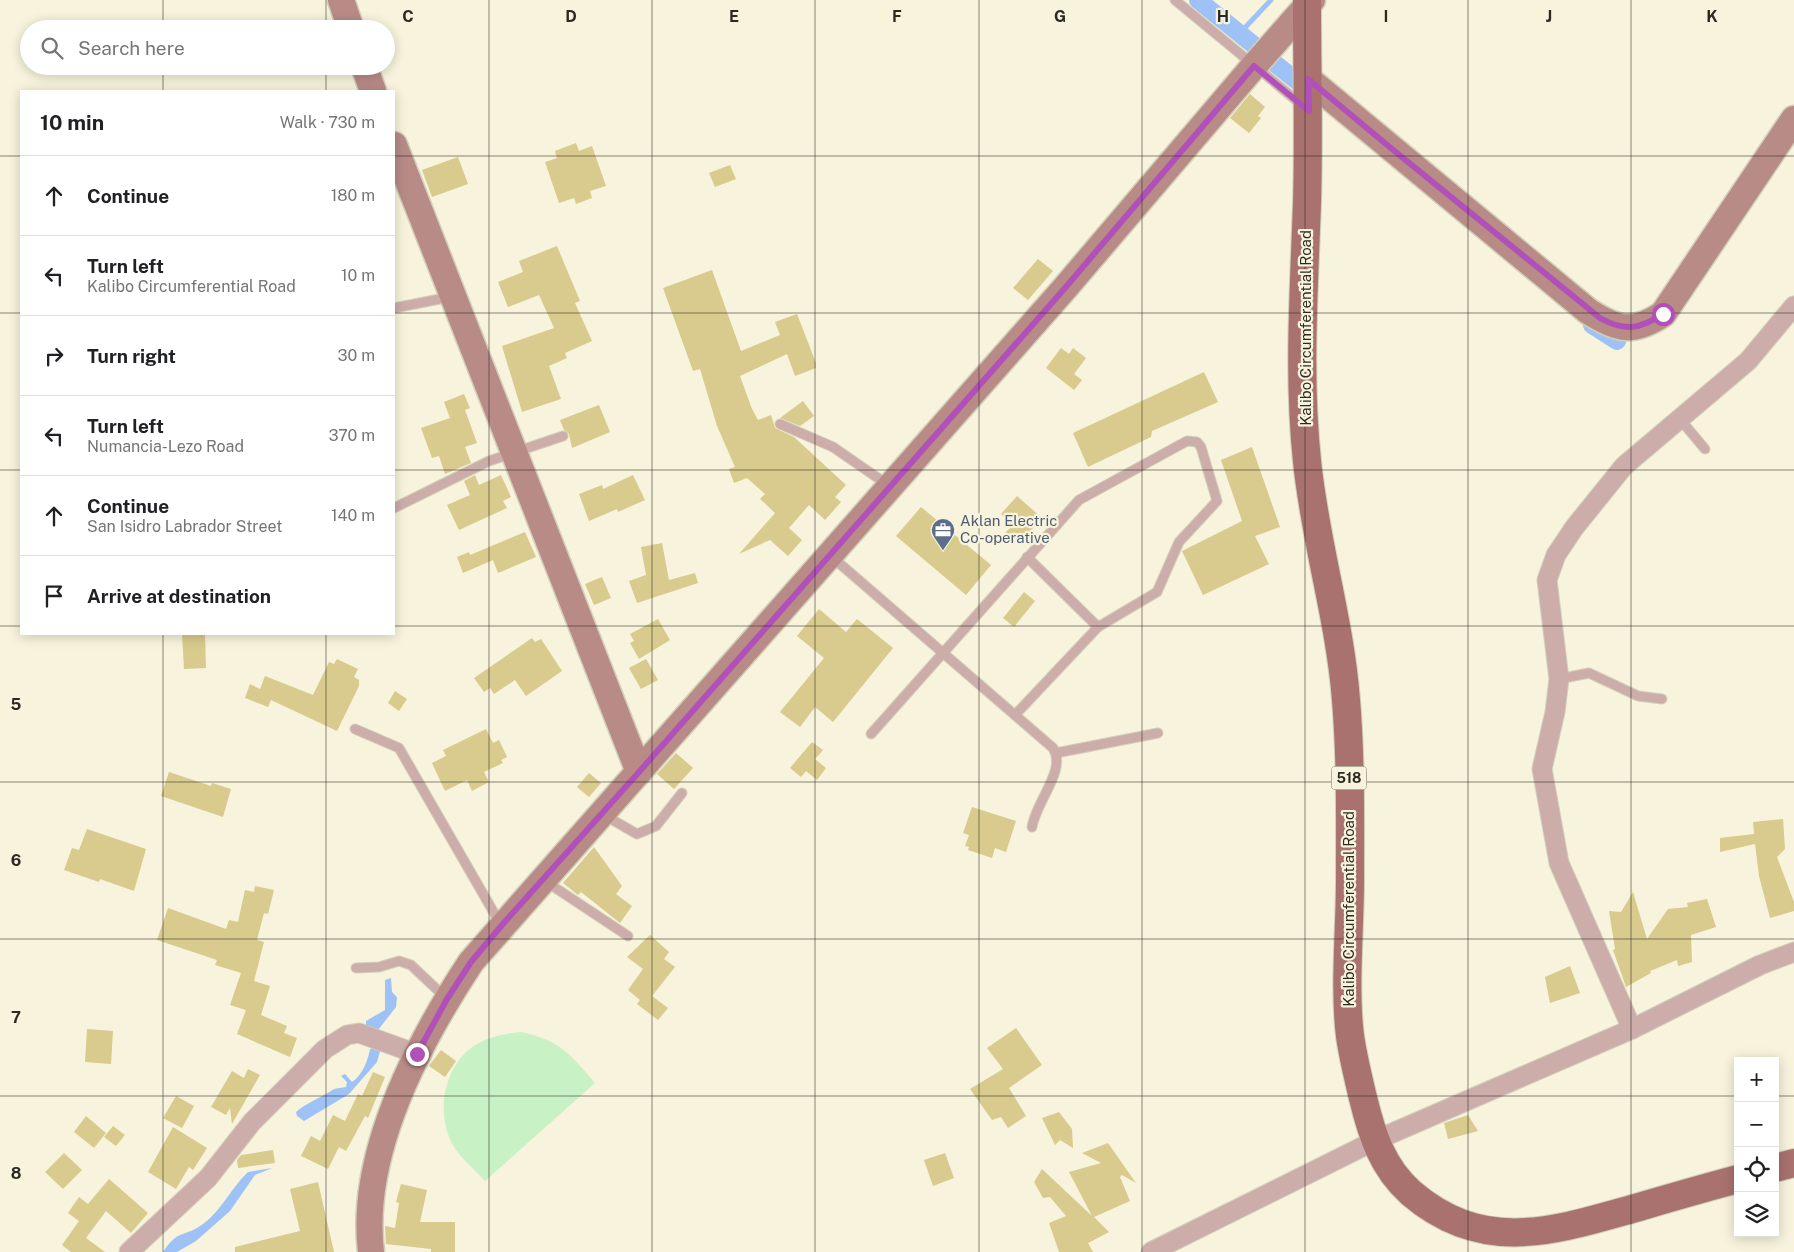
<!DOCTYPE html>
<meta charset="utf-8">
<style>
body{margin:0;font-family:"Public Sans",sans-serif;background:#f2f2f2;color:#202124}
.controls{position:absolute;right:15px;bottom:15px;display:grid;overflow:hidden;border-radius:0px;box-shadow:0 2px 12px #0003}
.controls button{width:45px;height:45px;display:grid;place-items:center;padding:0;border:0;border-bottom:1px solid #e0e0e0;background:#fff;color:#202124;font:25px sans-serif}
.stop{position:absolute;width:15px;height:15px;margin:-11px;border:4px solid #b050b8;border-radius:50%;background:#fff}
.stop.end{background:#b050b8;border-color:#fff;box-shadow:0 1px 5px #0008}
.list{margin:0;padding:0;list-style:none}
h2{display:flex;justify-content:space-between;align-items:center;height:65px;margin:0;padding:0 20px;font-size:21px}
h2 small{font-size:16px;font-weight:400;color:#757577}
.list li{display:grid;grid-template-columns:32px 1fr auto;gap:15px;align-items:center;box-sizing:border-box;height:80px;padding:0 20px;border-top:1px solid #e0e0e0}
.list b{display:block;font-size:19px;white-space:nowrap}
.list p{margin:0;font-size:16px;white-space:nowrap;color:#757577}
.list em{font-size:16px;font-style:normal;color:#757577}
.icon{flex:none;width:28px;height:28px;fill:none;stroke:currentColor;stroke-width:2;stroke-linecap:round;stroke-linejoin:round}
.map{position:relative;flex:none;width:1794px;height:1252px;overflow:hidden}
.search{position:absolute;background:#fff;box-shadow:0 2px 12px #0003;left:20px;top:20px;width:375px;height:55px;display:flex;align-items:center;gap:12px;box-sizing:border-box;padding:0 18px;border-radius:28px;color:#757577;font-size:19px}
.panel{position:absolute;background:#fff;box-shadow:0 2px 12px #0003;left:20px;top:90px;width:375px;height:545px;border-radius:0px}
.map>svg:first-child{display:block}
.green{fill:#c8f1c5}
.water{fill:#9ec2f5}
.lines{fill:none;stroke-linecap:round;stroke-linejoin:round}
.stream{stroke:#9ec2f5;stroke-width:5}
.canal{stroke:#9ec2f5;stroke-width:18}
.building{fill:#d8cb8d}
.lane-casing{stroke:#d2cfba;stroke-width:11}
.street-casing{stroke:#d2cfba;stroke-width:21}
.secondary-casing{stroke:#d2cfba;stroke-width:29}
.primary-casing{stroke:#d2cfba;stroke-width:30}
.lane{stroke:#ccadaa;stroke-width:9}
.street{stroke:#ccadaa;stroke-width:19}
.secondary{stroke:#b88b87;stroke-width:26}
.primary{stroke:#a9726e;stroke-width:28}
.route{stroke:#b050b8;stroke-width:6}
.grid{fill:none;stroke:#2b2a21;stroke-width:1;stroke-opacity:0.55}
.labels{text-anchor:middle;stroke-width:4.5;stroke-linejoin:round;paint-order:stroke}
.shield{fill:#f7f3dc;stroke:#686659;stroke-width:1}
.shield-label{font-size:14px;font-weight:bold;fill:#2b2a21}
.street-label{font-size:15px;fill:#2b2a21;stroke:#f7f3dc}
.service-label{font-size:15px;fill:#4e5e75;stroke:#f7f3dc;text-anchor:start}
.grid-label{font-size:16px;text-anchor:middle;font-weight:bold;fill:#2b2a21;stroke:#f7f3dc;stroke-width:4.5;stroke-linejoin:round;paint-order:stroke}
</style>
<div class="map">
<svg width="1794" height="1252" viewBox="0 0 1794 1252">
<rect width="100%" height="100%" fill="#f7f3dc"/>
<path class="green" d="M521,1032C561,1041 569,1053 595,1083L485,1181C476,1171 464,1161 456,1150C434,1117 442,1065 477,1044C491,1036 505,1034 521,1032Z"/>
<g class="water">
<polygon points="391,978 392,992 397,997 396,1007 378,1030 366,1028 366,1021 385,1010 385,980"/>
<path d="M375,1047L381,1048L377,1062L349,1094L304,1121L297,1116L296,1112C306,1103 322,1097 334,1089C337,1088 342,1088 346,1087L347,1082L341,1076L345,1074L352,1082C362,1076 368,1060 370,1049Z"/>
<path d="M272,1168L255,1175L230,1211L196,1241L177,1252H163C179,1228 184,1238 203,1224C222,1210 231,1188 248,1172Z"/>
</g>
<g class="lines">
<polyline class="stream" points="1239,34 1271,0"/>
<g class="canal">
<polyline points="1198,0 1255,46"/>
<polyline points="1273,62 1302,85"/>
<polyline points="1592,325 1617,341"/>
</g>
</g>
<g class="building">
<polygon points="1250,94 1265,107 1258,116 1261,118 1249,133 1230,118"/>
<polygon points="576,143 579,151 592,146 606,186 590,191 592,198 576,204 574,198 559,203 545,162 557,158 555,151"/>
<polygon points="458,157 468,184 432,197 422,170"/>
<polygon points="730,165 736,179 715,187 709,173"/>
<polygon points="557,246 580,301 575,303 592,341 565,353 567,358 549,366 561,399 522,412 502,346 554,328 539,295 508,307 498,282 523,272 519,261"/>
<polygon points="1038,259 1053,271 1028,300 1013,288"/>
<polygon points="712,270 741,351 780,335 775,322 797,314 816,363 816,368 795,376 787,354 740,376 752,409 758,420 771,415 775,428 794,437 846,485 835,497 841,502 825,520 809,505 789,528 802,540 788,556 770,540 739,554 775,513 760,499 765,494 747,478 734,483 729,469 735,467 717,426 700,369 693,371 663,288"/>
<polygon points="1061,348 1069,354 1073,348 1086,358 1074,374 1082,380 1074,390 1046,368"/>
<polygon points="1204,372 1218,402 1152,431 1151,437 1088,467 1073,433"/>
<polygon points="464,394 470,408 465,410 477,443 465,447 471,463 445,474 439,456 432,458 421,428 450,418 444,402"/>
<polygon points="803,401 814,416 800,426 780,418"/>
<polygon points="599,405 610,432 572,448 569,434 564,430 560,420"/>
<polygon points="1252,447 1280,527 1255,536 1269,564 1203,595 1182,551 1242,521 1221,460"/>
<polygon points="475,475 479,485 501,475 511,497 503,501 507,508 459,530 447,505 470,495 464,481"/>
<polygon points="633,475 645,500 618,512 617,509 589,521 579,494 602,485 603,489"/>
<polygon points="1017,496 1042,518 1018,545 1005,533 1013,525 1001,514"/>
<polygon points="921,507 991,565 966,595 896,536"/>
<polygon points="525,532 536,557 498,573 493,560 463,573 457,557 469,552 470,555"/>
<polygon points="662,543 669,580 695,573 698,583 637,603 629,581 646,575 641,547"/>
<polygon points="602,577 611,598 594,605 585,584"/>
<polygon points="1024,592 1035,601 1014,627 1003,618"/>
<polygon points="819,609 846,632 857,619 893,648 833,722 815,707 800,727 780,712 824,658 797,636"/>
<polygon points="658,619 670,640 639,659 630,643 634,641 630,634"/>
<polygon points="182,634 205,634 206,668 184,669"/>
<polygon points="532,638 535,642 541,639 562,671 526,696 515,680 494,694 490,688 484,692 474,678"/>
<polygon points="337,659 358,669 354,677 359,680 359,686 337,731 271,700 268,707 245,698 250,684 260,689 265,676 313,695 329,662 334,664"/>
<polygon points="646,659 658,680 641,689 629,668"/>
<polygon points="395,691 407,699 399,711 388,703"/>
<polygon points="486,729 493,743 499,740 507,757 501,760 503,763 484,772 489,782 472,791 467,780 445,791 432,763 446,756 443,750"/>
<polygon points="812,742 823,750 815,759 826,768 817,780 806,771 801,777 790,768"/>
<polygon points="676,753 693,768 674,789 657,774"/>
<polygon points="169,772 211,786 212,783 231,789 223,817 161,796"/>
<polygon points="589,773 601,783 589,797 577,787"/>
<polygon points="972,807 1016,821 1006,852 995,848 992,858 968,850 969,847 965,846 969,835 963,833"/>
<polygon points="1783,819 1785,849 1777,857 1794,902 1794,911 1770,918 1759,876 1755,844 1720,852 1720,838 1754,834 1753,822"/>
<polygon points="87,829 146,849 134,891 100,879 99,882 64,870 72,848 79,850"/>
<polygon points="594,847 622,886 616,894 632,906 620,923 581,892 578,895 563,883"/>
<polygon points="255,886 274,890 268,914 264,913 257,940 264,942 254,981 270,986 261,1015 287,1026 284,1033 297,1038 290,1057 237,1034 246,1010 230,1005 241,973 215,965 217,960 157,940 168,908 226,929 229,920 238,922 245,890 254,892"/>
<polygon points="1633,892 1647,939 1668,909 1688,907 1687,903 1707,899 1716,927 1691,935 1692,962 1678,966 1677,960 1650,971 1651,973 1626,987 1613,950 1615,949 1609,911 1621,912"/>
<polygon points="650,935 669,952 664,959 675,967 652,996 668,1008 658,1020 637,1004 640,1000 628,990 643,969 627,957"/>
<polygon points="1570,966 1580,993 1550,1003 1545,977"/>
<polygon points="1016,1028 1042,1065 1009,1088 1026,1116 1008,1128 1001,1117 992,1120 970,1089 1003,1069 987,1048"/>
<polygon points="87,1029 113,1031 111,1064 85,1062"/>
<polygon points="441,1050 456,1061 445,1077 429,1066"/>
<polygon points="248,1069 260,1075 232,1124 230,1108 226,1115 211,1107 232,1071 244,1078"/>
<polygon points="373,1072 385,1077 368,1118 365,1116 346,1151 339,1147 328,1169 301,1156 311,1136 320,1141 333,1115 345,1121 358,1094 362,1096"/>
<polygon points="176,1096 194,1106 182,1128 163,1118"/>
<polygon points="1059,1112 1072,1129 1073,1148 1060,1140 1055,1145 1042,1118"/>
<polygon points="1468,1115 1478,1131 1448,1139 1444,1123"/>
<polygon points="86,1116 106,1133 94,1148 74,1132"/>
<polygon points="113,1126 125,1135 116,1146 104,1137"/>
<polygon points="173,1127 207,1148 193,1170 189,1167 176,1189 148,1172"/>
<polygon points="1108,1143 1136,1183 1122,1175 1120,1177 1130,1201 1094,1217 1109,1232 1088,1243 1093,1252 1059,1252 1049,1223 1066,1216 1050,1197 1043,1198 1034,1182 1042,1169 1092,1216 1069,1172 1101,1163 1082,1153"/>
<polygon points="273,1150 275,1163 238,1168 237,1160 241,1155"/>
<polygon points="64,1153 82,1170 63,1189 45,1172"/>
<polygon points="945,1153 954,1178 933,1186 924,1160"/>
<polygon points="109,1179 148,1213 131,1233 106,1211 86,1238 105,1252 71,1252 62,1245 79,1221 68,1213 79,1197 88,1204"/>
<polygon points="318,1182 334,1252 235,1252 235,1247 300,1231 290,1189"/>
<polygon points="401,1184 427,1190 420,1222 455,1222 455,1252 431,1252 431,1249 386,1244 385,1226 395,1228 399,1203 396,1202"/>
</g>
<g class="lines">
<g class="lane-casing">
<g id="lane">
<polyline points="1175,0 1302,105"/>
<polyline points="394,308 450,297"/>
<polyline points="1679,418 1705,449"/>
<polyline points="780,424 833,447 888,485"/>
<polyline points="394,508 489,461 563,436"/>
<path d="M832,557L1053,748C1067,770 1036,801 1032,827"/>
<polyline points="1027,557 1098,627"/>
<polyline points="1559,679 1589,673 1638,696 1662,699"/>
<polyline points="355,729 399,748 501,925"/>
<polyline points="871,734 1079,500 1187,441 1197,442 1201,447 1217,501 1179,542 1157,592 1098,627 1015,715"/>
<polyline points="1056,753 1158,733"/>
<polyline points="604,815 637,834 656,826 682,793"/>
<polyline points="545,881 628,936"/>
<polyline points="356,968 379,967 399,961 411,965 445,997"/>
</g>
</g>
<g class="street-casing">
<g id="street">
<polyline points="1632,1029 1559,863 1542,769 1555,712 1559,679 1547,580 1556,555 1574,528 1624,466 1748,361 1794,306"/>
<polyline points="129,1252 208,1178 252,1122 325,1049 347,1035 359,1033 417,1054"/>
<polyline points="1151,1252 1374,1141 1632,1029 1760,965 1794,952"/>
</g>
</g>
<g class="secondary-casing">
<g id="secondary">
<polyline points="341,0 351,29"/>
<polyline points="364,66 373,91"/>
<path d="M1308,79L1588,311C1617,330 1633,334 1663,314L1794,119"/>
<polyline points="394,145 639,772"/>
<path d="M371,1252C359,1154 419,1041 471,962L1065,288L1254,66L1312,0"/>
</g>
</g>
<g class="primary-casing">
<g id="primary">
<path d="M1307,0C1307,68 1309,135 1307,203C1304,289 1298,376 1307,461C1315,542 1340,620 1346,700C1351,760 1350,820 1350,880C1350,929 1344,988 1350,1036C1353,1057 1358,1077 1363,1098C1372,1135 1382,1167 1411,1193C1480,1252 1547,1233 1625,1211C1663,1200 1700,1189 1738,1179"/>
<polyline points="1775,1168 1794,1163"/>
</g>
</g>
<use href="#lane" class="lane"/>
<use href="#street" class="street"/>
<use href="#secondary" class="secondary"/>
<use href="#primary" class="primary"/>
</g>
<g class="lines">
<path class="route" d="M417,1054L447,999L471,962L502,925L639,772L1065,288L1254,66L1309,111L1308,79L1392,149L1600,318C1625,332 1640,329 1663,314"/>
</g>
<path class="grid" d="M163,0V29M326,0V29M489,0V1252M652,0V1252M815,0V1252M979,0V1252M1142,0V1252M1305,0V1252M1468,0V1252M1631,0V1252M163,66V91M326,66V91M0,156H21M394,156H1794M0,313H21M394,313H1794M0,470H21M394,470H1794M0,626H21M394,626H1794M163,634V1252M326,634V1252M0,782H1794M0,939H1794M0,1096H1738M1775,1096H1794"/>
<defs>
<g id="office-pin" transform="scale(1.25)"><path d="M0 17L-7.5 6A9.5 9.5 0 1 1 7.5 6Z" fill="#5c6f8a" stroke="#f7f3dc"/><path d="M-6-3h4V-5.5h4V-3h4V5H-6ZM-1-4.5V-3h2v-1.5ZM-6 0V1H6V0Z" fill="#fff"/></g>
</defs>
<g fill-rule="evenodd">
<use href="#office-pin" x="943" y="530"/>
</g>
<g class="labels">
<rect class="shield" x="1331.5" y="766.5" width="35" height="23" rx="4"/>
<g class="shield-label">
<text x="1349" y="783">518</text>
</g>
<g class="street-label">
<text transform="translate(1306 328) rotate(-90)" y="5">Kalibo Circumferential Road</text>
<text transform="translate(1349 909) rotate(-90)" y="5">Kalibo Circumferential Road</text>
</g>
<g class="service-label">
<text x="960" y="526">Aklan Electric<tspan x="960" dy="17">Co-operative</tspan></text>
</g>
</g>
<g class="grid-label">
<text x="408" y="22">C</text>
<text x="571" y="22">D</text>
<text x="734" y="22">E</text>
<text x="897" y="22">F</text>
<text x="1060" y="22">G</text>
<text x="1223" y="22">H</text>
<text x="1386" y="22">I</text>
<text x="1549" y="22">J</text>
<text x="1712" y="22">K</text>
<text x="16" y="710">5</text>
<text x="16" y="866">6</text>
<text x="16" y="1023">7</text>
<text x="16" y="1179">8</text>
</g>
</svg>
<div class="controls">
<button>+</button>
<button>−</button>
<button><svg class="icon" aria-label="locate" viewBox="0 0 24 24"><circle cx="12" cy="12" r="6"/><path d="M12 2v4M12 18v4M2 12h4M18 12h4"/></svg></button>
<button><svg class="icon" aria-label="layers" viewBox="0 0 24 24"><path d="M12 4l9 5-9 5-9-5zM3 14l9 5 9-5"/></svg></button>
</div>
<div class="stop" style="left:1663px;top:314px"></div>
<div class="stop end" style="left:417px;top:1054px"></div>
<div class="search"><svg class="icon" aria-label="search" viewBox="0 0 24 24"><circle cx="10" cy="10" r="6"/><path d="M15 15l6 6"/></svg>Search here</div>
<section class="panel">
<h2>10 min<small>Walk · 730 m</small></h2>
<ul class="list">
<li><svg class="icon" aria-label="ahead" viewBox="0 0 24 24"><path d="M12 20V5M6 11l6-6 6 6"/></svg><div><b>Continue</b></div><em>180 m</em></li>
<li><svg class="icon" aria-label="left" viewBox="0 0 24 24"><path d="M17 20v-9H6M10 6l-5 5 5 5"/></svg><div><b>Turn left</b><p>Kalibo Circumferential Road</p></div><em>10 m</em></li>
<li><svg class="icon" aria-label="right" viewBox="0 0 24 24"><path d="M7 20v-9h11M14 6l5 5-5 5"/></svg><div><b>Turn right</b></div><em>30 m</em></li>
<li><svg class="icon" aria-label="left" viewBox="0 0 24 24"><path d="M17 20v-9H6M10 6l-5 5 5 5"/></svg><div><b>Turn left</b><p>Numancia-Lezo Road</p></div><em>370 m</em></li>
<li><svg class="icon" aria-label="ahead" viewBox="0 0 24 24"><path d="M12 20V5M6 11l6-6 6 6"/></svg><div><b>Continue</b><p>San Isidro Labrador Street</p></div><em>140 m</em></li>
<li><svg class="icon" aria-label="arrive" viewBox="0 0 24 24"><path d="M6 21V4h12l-3 4 3 4H6"/></svg><div><b>Arrive at destination</b></div></li>
</ul>
</section>
</div>
